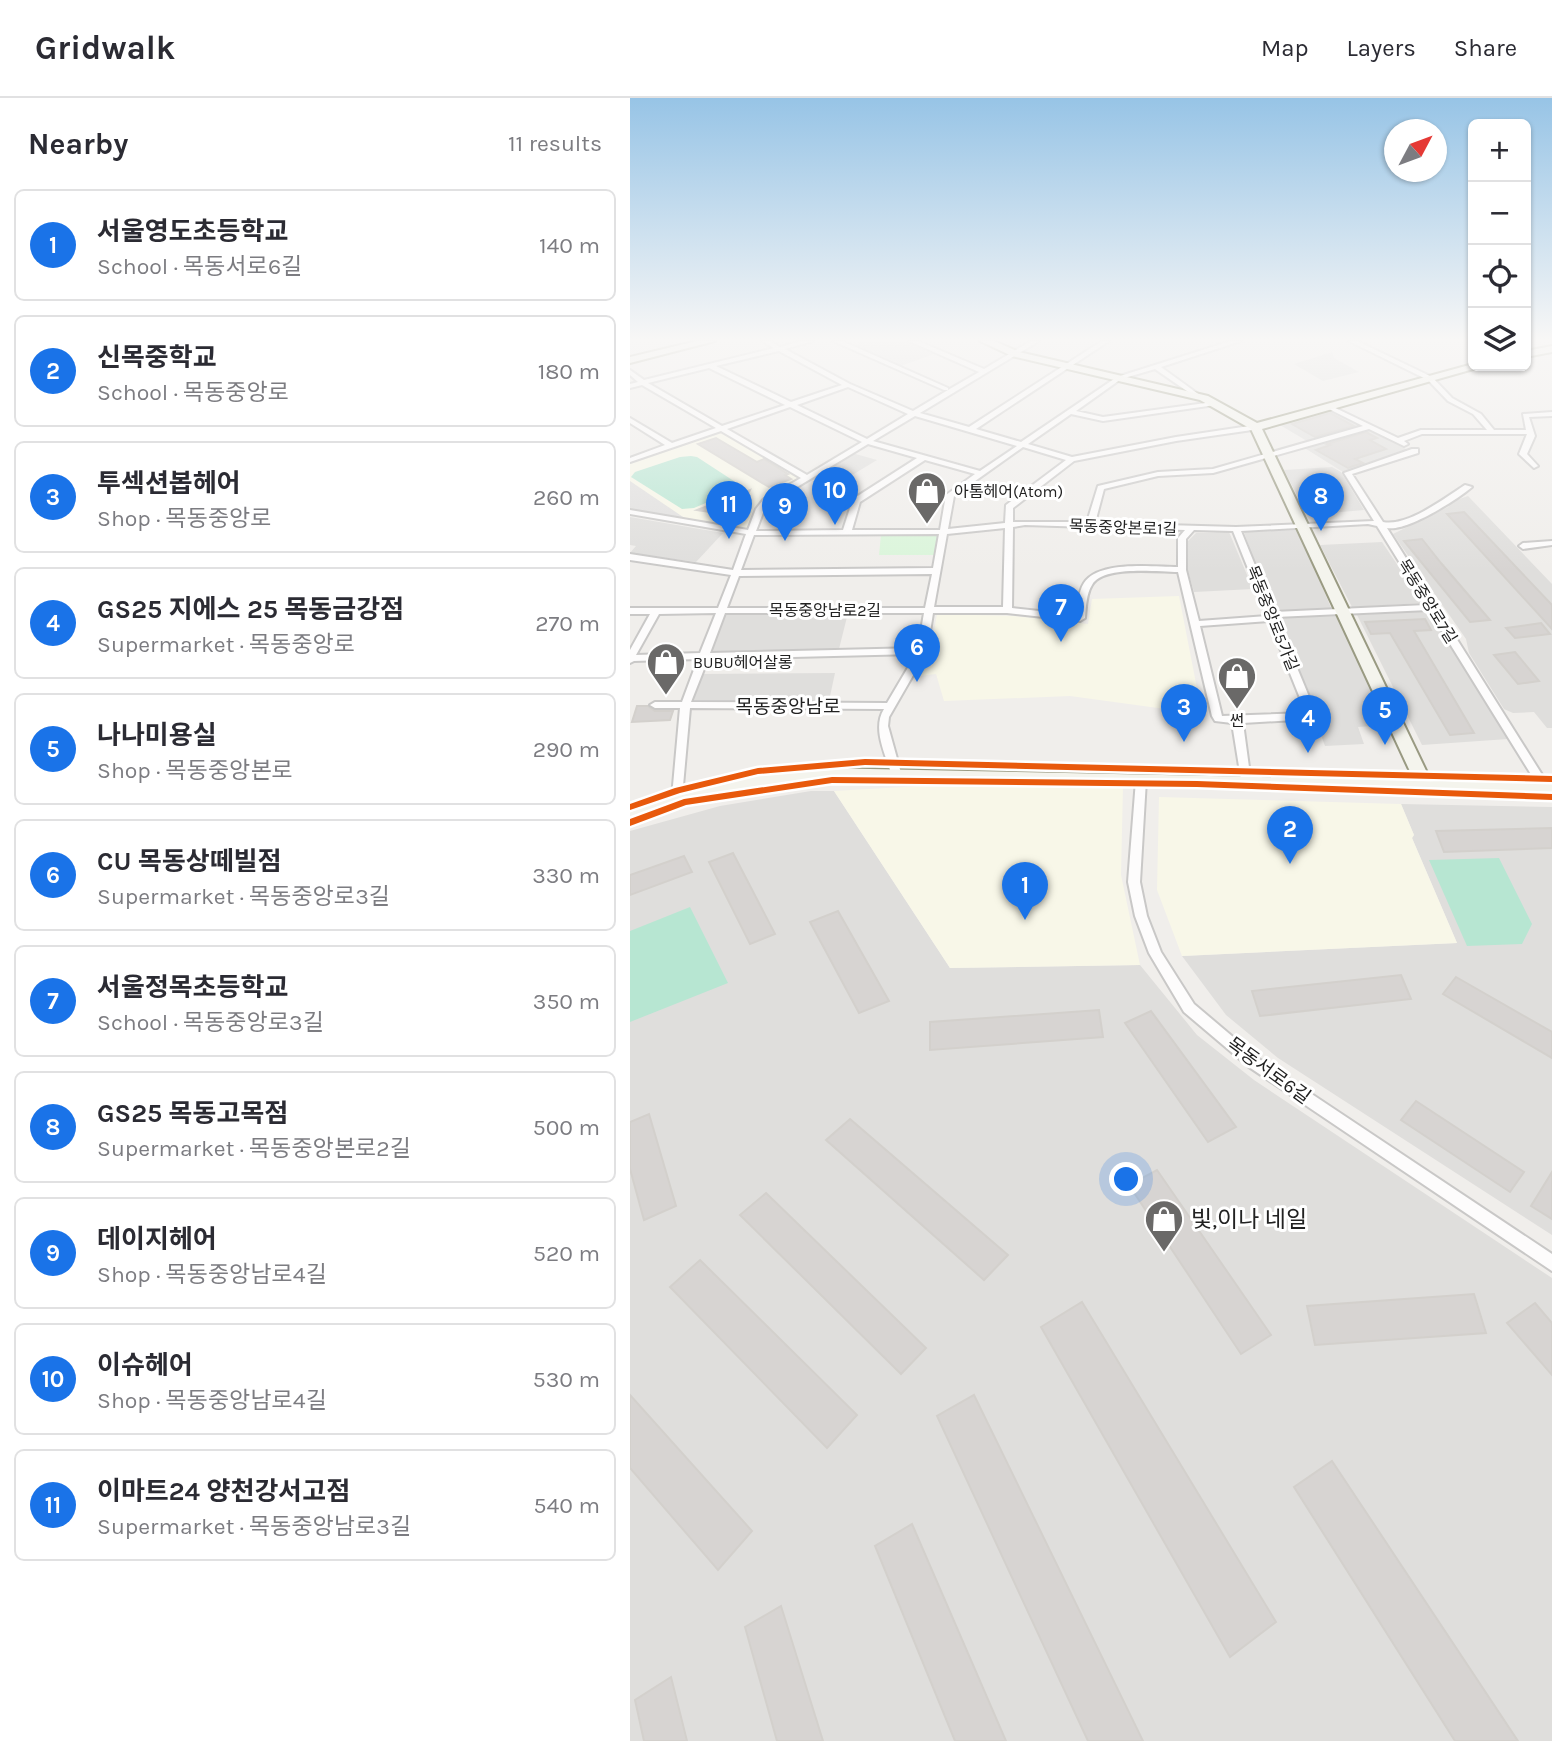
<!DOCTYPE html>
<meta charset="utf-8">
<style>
body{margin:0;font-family:Karla,"Noto Sans KR",sans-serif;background:#f2f2f3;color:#2b2b33}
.controls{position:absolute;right:21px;top:21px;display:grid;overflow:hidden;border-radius:10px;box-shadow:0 2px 5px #0004}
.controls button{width:63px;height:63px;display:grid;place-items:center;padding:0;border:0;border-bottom:2px solid #e1e1e2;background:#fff;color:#2b2b33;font:35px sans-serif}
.compass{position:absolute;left:754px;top:21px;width:63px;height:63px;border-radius:50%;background:#fff;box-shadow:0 2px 5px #0004;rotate:49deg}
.you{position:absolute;left:497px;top:1082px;width:24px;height:24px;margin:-18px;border:5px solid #fff;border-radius:50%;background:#1a73e8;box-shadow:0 0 0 10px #1a73e833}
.badge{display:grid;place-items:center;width:46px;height:46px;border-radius:50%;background:#1a73e8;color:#fff;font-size:23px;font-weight:700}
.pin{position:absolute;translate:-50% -58px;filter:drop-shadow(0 2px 4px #0008)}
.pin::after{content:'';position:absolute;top:37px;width:24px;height:21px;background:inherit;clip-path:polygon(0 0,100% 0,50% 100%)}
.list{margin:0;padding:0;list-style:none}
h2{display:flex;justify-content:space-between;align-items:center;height:91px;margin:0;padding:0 28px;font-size:30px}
h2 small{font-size:23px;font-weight:400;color:#7c7c81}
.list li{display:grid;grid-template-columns:46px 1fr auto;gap:21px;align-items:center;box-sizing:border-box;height:112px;margin:0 14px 14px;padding:0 14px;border:2px solid #e1e1e2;border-radius:10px}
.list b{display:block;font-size:26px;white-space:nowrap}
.list p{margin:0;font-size:23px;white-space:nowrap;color:#7c7c81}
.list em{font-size:23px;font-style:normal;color:#7c7c81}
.icon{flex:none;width:38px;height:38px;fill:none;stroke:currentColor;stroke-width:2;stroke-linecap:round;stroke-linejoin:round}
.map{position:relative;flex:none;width:922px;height:1643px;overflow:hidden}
header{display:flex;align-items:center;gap:42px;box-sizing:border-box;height:98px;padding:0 35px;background:#fff;border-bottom:2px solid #e1e1e2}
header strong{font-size:33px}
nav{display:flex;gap:38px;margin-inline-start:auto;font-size:24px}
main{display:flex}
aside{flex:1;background:#fff}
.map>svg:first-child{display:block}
.residential{fill:#dfdedc}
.education{fill:#f8f7e8}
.religious{fill:#dededc}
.park{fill:#daf5da}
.pitch{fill:#b7e6d2}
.parking{fill:#e0dfde}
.building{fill:#d7d4d2;stroke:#d3d0cc;stroke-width:2}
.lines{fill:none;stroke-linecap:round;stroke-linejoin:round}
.street-casing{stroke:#c9c8c7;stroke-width:4}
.secondary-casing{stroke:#999a82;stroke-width:4}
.street{fill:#fdfcfc;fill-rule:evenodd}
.secondary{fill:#f4f4ed;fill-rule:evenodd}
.cycleway-casing{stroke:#fff;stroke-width:5}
.cycleway{fill:#e8590c;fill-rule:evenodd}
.labels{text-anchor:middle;stroke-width:6;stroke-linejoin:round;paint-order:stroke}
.far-poi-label{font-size:16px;fill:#222;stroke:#fff;text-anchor:start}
.far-street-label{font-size:16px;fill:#222;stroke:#fff}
.street-label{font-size:19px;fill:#222;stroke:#fff}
.near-poi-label{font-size:23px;fill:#222;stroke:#fff;text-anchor:start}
</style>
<header>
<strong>Gridwalk</strong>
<nav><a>Map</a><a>Layers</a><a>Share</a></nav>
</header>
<main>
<aside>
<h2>Nearby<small>11 results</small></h2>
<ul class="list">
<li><span class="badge">1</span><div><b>서울영도초등학교</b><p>School · 목동서로6길</p></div><em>140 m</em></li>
<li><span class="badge">2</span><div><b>신목중학교</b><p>School · 목동중앙로</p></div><em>180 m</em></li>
<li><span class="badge">3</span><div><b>투섹션봅헤어</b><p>Shop · 목동중앙로</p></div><em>260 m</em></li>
<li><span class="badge">4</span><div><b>GS25 지에스 25 목동금강점</b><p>Supermarket · 목동중앙로</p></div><em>270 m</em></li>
<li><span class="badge">5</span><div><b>나나미용실</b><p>Shop · 목동중앙본로</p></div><em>290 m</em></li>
<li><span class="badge">6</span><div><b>CU 목동상떼빌점</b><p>Supermarket · 목동중앙로3길</p></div><em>330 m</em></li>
<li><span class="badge">7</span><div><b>서울정목초등학교</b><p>School · 목동중앙로3길</p></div><em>350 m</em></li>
<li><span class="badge">8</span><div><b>GS25 목동고목점</b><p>Supermarket · 목동중앙본로2길</p></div><em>500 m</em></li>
<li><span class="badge">9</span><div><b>데이지헤어</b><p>Shop · 목동중앙남로4길</p></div><em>520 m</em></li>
<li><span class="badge">10</span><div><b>이슈헤어</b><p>Shop · 목동중앙남로4길</p></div><em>530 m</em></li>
<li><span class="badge">11</span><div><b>이마트24 양천강서고점</b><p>Supermarket · 목동중앙남로3길</p></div><em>540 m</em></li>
</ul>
</aside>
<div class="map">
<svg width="922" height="1643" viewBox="0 0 922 1643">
<rect width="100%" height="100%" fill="#f0eeeb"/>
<g class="residential">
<polygon points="233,243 274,243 304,256 268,269 221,247"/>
<polygon points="700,313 778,352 713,374 673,349 682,346 650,327"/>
<polygon points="222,355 247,362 204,388 181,381"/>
<polygon points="702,369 711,374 734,412 677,417 654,372"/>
<polygon points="838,398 922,486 922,630 917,630 904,614 883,615 874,611 839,555 836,541 763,436 818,409 821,404"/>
<polygon points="0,419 93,435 66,464 0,455 6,448 0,447"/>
<polygon points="668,432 702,512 642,514 614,434"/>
<polygon points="599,434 623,491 564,494 557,470 557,444 566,435"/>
<polygon points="752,444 793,505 722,509 690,447"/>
<polygon points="802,513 878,641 792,647 727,517"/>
<polygon points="94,515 218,515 208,555 78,559"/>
<polygon points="709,518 756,627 728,629 734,646 695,648 649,520"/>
<polygon points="205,575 199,603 62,604 71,576"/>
<polygon points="181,693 204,693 320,870 510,867 567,937 624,982 922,1180 922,1643 0,1643 0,733 90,708"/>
<polygon points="771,706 922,709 922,1137 648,960 596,917 552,858 827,845 782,740 784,737"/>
</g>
<g class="education">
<polygon points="92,333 168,380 132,403 119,431 0,411 0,365"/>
<polygon points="549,498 572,616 440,598 314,603 306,576 290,578 299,562 307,516 383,518 458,526 462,501"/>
<polygon points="291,688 493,688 491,777 510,867 320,870 204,693"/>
<polygon points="529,699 771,706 784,737 782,740 827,845 552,858 527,792"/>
</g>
<polygon class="religious" points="702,254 704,260 729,274 693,283 664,266"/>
<polygon class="park" points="251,437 311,437 307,457 249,457"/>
<g class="pitch">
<polygon points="61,358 67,359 113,389 64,410 52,411 1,379 5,374 50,359"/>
<polygon points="869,760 902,826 892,846 837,848 799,762"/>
<polygon points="60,809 98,885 0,924 0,833"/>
</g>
<polygon class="parking" points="0,383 56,421 0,411"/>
<g class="building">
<polygon points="700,315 724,328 685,339 662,326"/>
<polygon points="736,334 747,340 740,342 756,351 725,361 733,365 718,370 686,352 700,347 697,346"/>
<polygon points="86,340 127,364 134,361 158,376 155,377 161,381 139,389 68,346"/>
<polygon points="120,392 107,418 67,412"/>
<polygon points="834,414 922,507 922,531 817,416"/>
<polygon points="792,441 811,465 860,522 840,524 774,443"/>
<polygon points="795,521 801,532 784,533 844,635 820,637 760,535 741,536 735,524"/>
<polygon points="911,525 920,536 885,540 876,530"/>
<polygon points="885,554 909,583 888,586 864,557"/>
<polygon points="7,608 18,608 25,613 43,613 40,622 2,624"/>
<polygon points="922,730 922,750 814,754 806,733"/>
<polygon points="103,755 145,836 120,846 79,764"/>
<polygon points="54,758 62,774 0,797 0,777"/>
<polygon points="208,813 259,903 229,915 180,824"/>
<polygon points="771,877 781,901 630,918 622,893"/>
<polygon points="826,879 922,934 922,960 813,896"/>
<polygon points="469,912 473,939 300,952 300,924"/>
<polygon points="521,913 606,1029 578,1044 495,925"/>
<polygon points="786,1003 894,1074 880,1094 771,1022"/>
<polygon points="19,1016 46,1108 14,1122 0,1071 0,1024"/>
<polygon points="220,1021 378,1157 354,1182 196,1042"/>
<polygon points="527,1072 641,1237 611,1256 499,1087"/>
<polygon points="922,1074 922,1121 901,1108"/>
<polygon points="136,1095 296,1250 271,1276 110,1117"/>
<polygon points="70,1162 227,1317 197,1350 40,1189"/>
<polygon points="844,1196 856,1235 685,1247 677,1208"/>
<polygon points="452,1204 646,1524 600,1559 411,1229"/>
<polygon points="905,1205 922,1225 922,1277 877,1225"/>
<polygon points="0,1297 122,1433 88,1472 0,1370"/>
<polygon points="344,1297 513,1643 458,1643 307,1318"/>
<polygon points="702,1363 888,1643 825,1643 664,1389"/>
<polygon points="282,1426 376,1643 325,1643 245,1448"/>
<polygon points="151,1508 193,1643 147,1643 115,1529"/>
<polygon points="41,1579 57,1643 14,1643 5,1602"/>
</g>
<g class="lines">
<g class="street-casing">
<g id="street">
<path d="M132,243H140L150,249L172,243H183L155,251L220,286L283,313L318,292H314L203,243H212L318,290V292L349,274L279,243H288L354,271L401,243H409L290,315L339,329L472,243H479L346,331L391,344L487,279L601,243H611L531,269L571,298V300H567L525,271L491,281L446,313L473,319L583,304L586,306L585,307L473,323L441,316L398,346L442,359L546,339L626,327H629V331L546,343L444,363L383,410V424H457L468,388L528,374L583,371L733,328L697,310L696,309L699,307L768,340L791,332H857L843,316L818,303L798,282L719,243H727L802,279L822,300L851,316L864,332H896L893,316L922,314V318L899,319L905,338L897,356L908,368L904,370L889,356L897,336H792L774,343L778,346L774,348L739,331L583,375L528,378L474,391L465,425L606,429L744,423L714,375L782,351H788V355L722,376L753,424C777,429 815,400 835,387L842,389C827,402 776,434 757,430L921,691L916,695L912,694L799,512L646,519L687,618L682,621L613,625L621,684L616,688L612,687L602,625L585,623L582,618L548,474C528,474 473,467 462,487C456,496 456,510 455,520L450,523L377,515H303L297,553L259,619L258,628L271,675L270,677H262L261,675C255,655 242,630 254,611L60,610L52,699L51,702H43L42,699L50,610H25L20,607L25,604H52L68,561L4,563L0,565V552L20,516H0V510H88L101,477L0,462V456L103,472L116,436L0,416V412L118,432L126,411L133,402L171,380L91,333L0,364V360L35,347L0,325V320L42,345L86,330L12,287L0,290V286L8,284L0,277V272L14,282L144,250ZM149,253L212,287L161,304L86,268ZM79,270L155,307L92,328L18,285ZM218,289L278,316L237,341L167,307ZM160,309L232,344L177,377L97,331ZM285,318L387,348L350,373L243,343ZM238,346L287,360L223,401L213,432L126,433L134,412L139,406ZM393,349L436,362L376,407L375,425L318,431L324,398ZM295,362L345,376L316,397L310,432H222L230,404ZM738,426L747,428L796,507L644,514L611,433ZM395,427L555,432L548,440V469C523,469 469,462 454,485C448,494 448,507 446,517L382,510L383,429ZM375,430L373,509H304L317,436ZM564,432L603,433L637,518L569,523L556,472V441ZM309,436L303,470L111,472L124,437ZM302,476L295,510H97L109,478ZM86,515L70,555L6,557L29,516ZM95,515H294L288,550L80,555ZM639,523L676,615L592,618L570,528ZM286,556L257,605L61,604L78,561Z"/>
<polygon points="922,443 922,447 893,451 889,448 893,445"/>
<polygon points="511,678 516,682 510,784 517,818 531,854 564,906 629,961 922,1156 922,1173 619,969 554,914 519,855 505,818 498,784 506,682"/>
</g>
</g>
<g class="secondary-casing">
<g id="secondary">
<polygon points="67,243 85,243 0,265 0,259"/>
<path d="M350,243H364L389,254L578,298L627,325L843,266L854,268L632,331L801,683L922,685V697L190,680L125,689L51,704L0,723V710C62,687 125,677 190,670L784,682L621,331L570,302L382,258Z"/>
<polygon points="922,248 922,254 896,259 896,253"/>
</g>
</g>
<use href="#street" class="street"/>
<use href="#secondary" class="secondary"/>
<g class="cycleway-casing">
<g id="cycleway">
<polygon points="235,661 922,678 922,684 235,667 128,676 50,695 0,712 0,706 45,690 128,670"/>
<polygon points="202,679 567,683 922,696 922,702 567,689 202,685 56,707 0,728 0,721 54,701"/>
</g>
</g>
<use href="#cycleway" class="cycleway"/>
</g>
<linearGradient id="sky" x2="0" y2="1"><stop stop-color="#97c4e6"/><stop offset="0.51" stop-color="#f8f7f6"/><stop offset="1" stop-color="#f8f7f6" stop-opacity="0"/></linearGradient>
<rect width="922" height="473" fill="url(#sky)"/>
<defs>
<g id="shop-pin" transform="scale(2.0125)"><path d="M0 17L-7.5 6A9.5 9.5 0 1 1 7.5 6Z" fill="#6a6968" stroke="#fff"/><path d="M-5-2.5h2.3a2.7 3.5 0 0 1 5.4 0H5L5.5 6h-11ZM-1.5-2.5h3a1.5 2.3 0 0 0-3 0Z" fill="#fff"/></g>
</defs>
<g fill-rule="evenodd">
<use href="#shop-pin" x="297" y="393"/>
<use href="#shop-pin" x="36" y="564"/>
<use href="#shop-pin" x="607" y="578"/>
<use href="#shop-pin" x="534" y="1121"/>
</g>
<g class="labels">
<g class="far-poi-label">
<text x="324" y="399">아톰헤어(Atom)</text>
<text x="63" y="570">BUBU헤어살롱</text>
<text x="607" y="628" text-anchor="middle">썬</text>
</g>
<g class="far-street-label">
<text transform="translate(493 429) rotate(2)" y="6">목동중앙본로1길</text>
<text transform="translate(798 503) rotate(58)" y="6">목동중앙로7길</text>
<text x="195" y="518">목동중앙남로2길</text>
<text transform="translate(643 520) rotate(68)" y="6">목동중앙로5가길</text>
</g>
<g class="street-label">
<text x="158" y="615">목동중앙남로</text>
<text transform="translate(639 972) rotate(36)" y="7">목동서로6길</text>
</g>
<g class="near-poi-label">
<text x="561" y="1129">빛,이나 네일</text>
</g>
</g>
</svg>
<div class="controls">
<button>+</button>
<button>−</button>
<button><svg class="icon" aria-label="locate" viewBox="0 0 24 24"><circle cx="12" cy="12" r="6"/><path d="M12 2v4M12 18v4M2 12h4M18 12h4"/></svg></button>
<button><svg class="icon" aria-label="layers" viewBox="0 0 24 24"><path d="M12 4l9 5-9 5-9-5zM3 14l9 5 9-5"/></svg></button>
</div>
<svg class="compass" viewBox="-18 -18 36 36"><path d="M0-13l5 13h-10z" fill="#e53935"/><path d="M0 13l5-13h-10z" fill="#7c7c81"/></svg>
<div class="you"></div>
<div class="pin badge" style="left:395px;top:822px">1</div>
<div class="pin badge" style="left:660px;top:766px">2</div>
<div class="pin badge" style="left:554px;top:644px">3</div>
<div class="pin badge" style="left:678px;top:655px">4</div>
<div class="pin badge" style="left:755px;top:647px">5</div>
<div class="pin badge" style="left:287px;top:584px">6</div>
<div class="pin badge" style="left:431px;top:544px">7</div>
<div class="pin badge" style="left:691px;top:433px">8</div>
<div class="pin badge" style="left:155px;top:443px">9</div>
<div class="pin badge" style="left:205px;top:427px">10</div>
<div class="pin badge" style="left:99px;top:441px">11</div>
</div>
</main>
